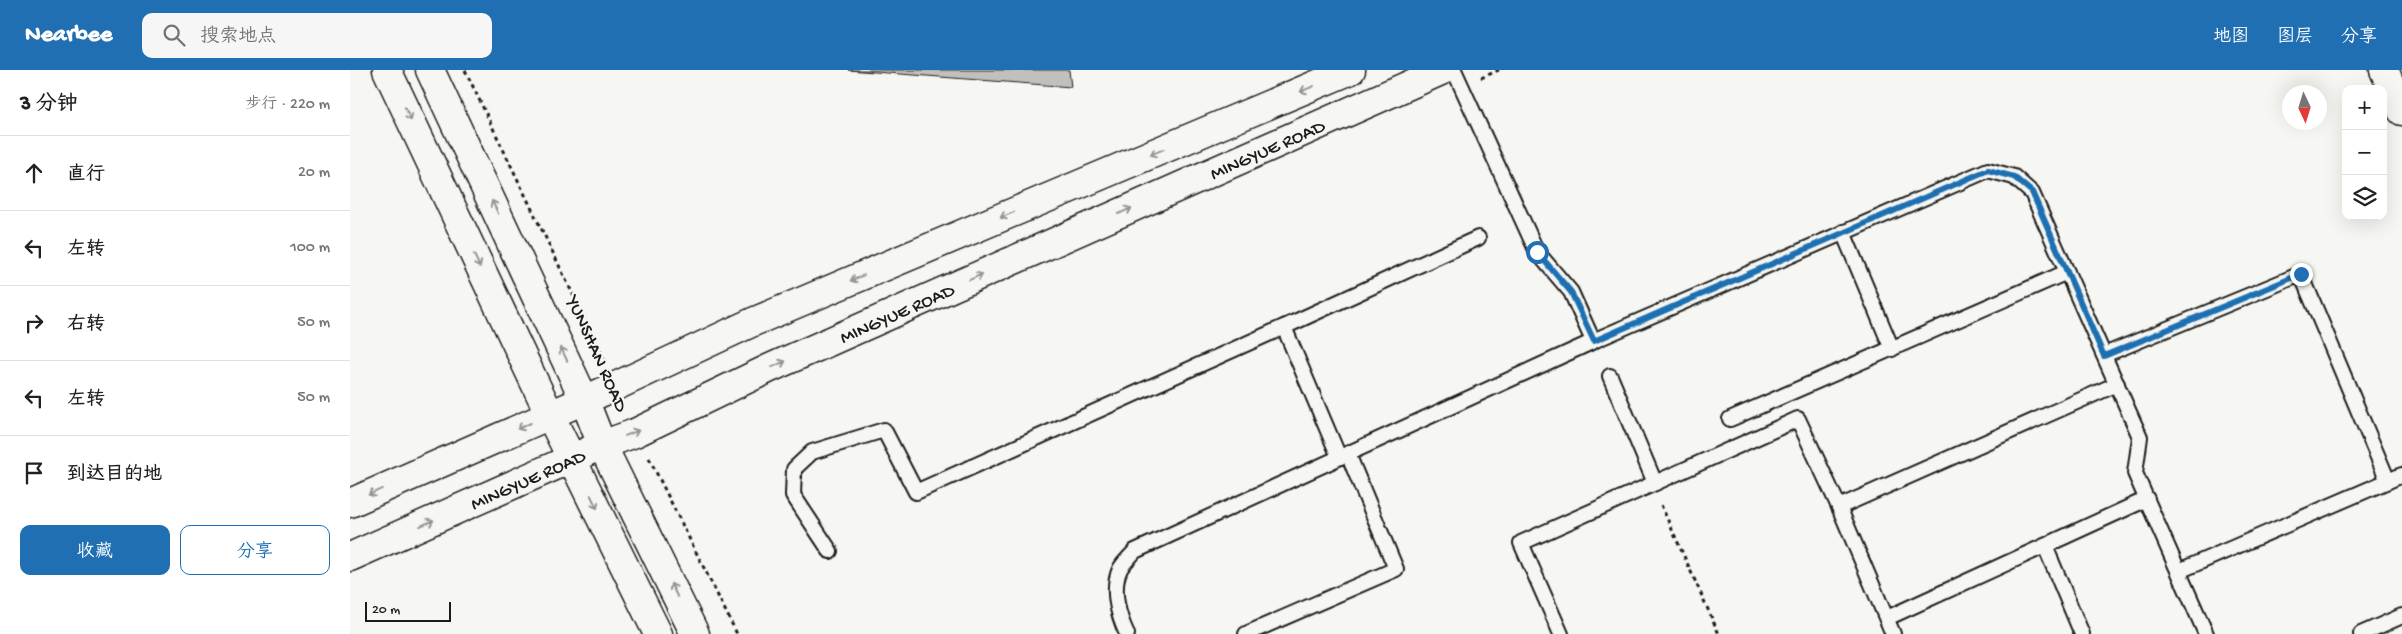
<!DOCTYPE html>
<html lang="zh">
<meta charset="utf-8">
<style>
body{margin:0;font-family:"Gochi Hand","LXGW WenKai TC",sans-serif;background:#f6f6f6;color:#202124}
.controls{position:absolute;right:15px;top:15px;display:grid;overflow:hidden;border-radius:10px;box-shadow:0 5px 20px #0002}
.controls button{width:45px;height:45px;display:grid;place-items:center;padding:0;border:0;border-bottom:1px solid #e0e0e0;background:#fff;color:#202124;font:25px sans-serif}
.compass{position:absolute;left:1932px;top:15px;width:45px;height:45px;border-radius:50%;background:#fff;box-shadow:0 5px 20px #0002;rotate:176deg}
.scale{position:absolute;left:15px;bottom:12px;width:86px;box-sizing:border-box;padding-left:5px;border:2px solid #1c1c1c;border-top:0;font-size:14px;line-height:18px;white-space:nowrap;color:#1c1c1c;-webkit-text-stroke:4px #f6f6f2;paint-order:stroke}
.stop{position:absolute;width:15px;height:15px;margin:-11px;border:4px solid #1f6fb2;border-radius:50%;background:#fff}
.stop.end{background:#1f6fb2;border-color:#fff;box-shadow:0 1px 5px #0008}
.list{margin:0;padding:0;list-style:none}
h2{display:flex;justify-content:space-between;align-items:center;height:65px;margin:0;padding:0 20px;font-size:21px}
h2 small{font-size:16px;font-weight:400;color:#757577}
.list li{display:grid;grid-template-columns:32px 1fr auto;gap:15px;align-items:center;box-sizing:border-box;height:75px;padding:0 20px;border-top:1px solid #e0e0e0}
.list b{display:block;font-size:19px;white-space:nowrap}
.list em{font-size:16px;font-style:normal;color:#757577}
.actions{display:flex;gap:10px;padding:15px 20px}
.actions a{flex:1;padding:11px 0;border:1px solid #1f6fb2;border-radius:10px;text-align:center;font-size:18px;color:#1f6fb2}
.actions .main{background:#1f6fb2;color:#fff}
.icon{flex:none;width:28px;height:28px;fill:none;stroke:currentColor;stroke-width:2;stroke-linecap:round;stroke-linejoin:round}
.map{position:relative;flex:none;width:2052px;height:564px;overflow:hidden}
header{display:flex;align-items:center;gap:30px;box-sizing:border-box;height:70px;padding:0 25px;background:#1f6fb2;color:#fff}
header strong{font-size:24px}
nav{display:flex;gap:28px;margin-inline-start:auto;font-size:18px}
.search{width:350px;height:45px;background:#f6f6f6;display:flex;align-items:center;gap:12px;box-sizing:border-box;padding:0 18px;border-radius:10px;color:#757577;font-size:19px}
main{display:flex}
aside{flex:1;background:#fff}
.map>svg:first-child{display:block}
.building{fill:#c0c0bd;stroke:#1c1c1c}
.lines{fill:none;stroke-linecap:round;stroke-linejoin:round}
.lane-casing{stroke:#1c1c1c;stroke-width:18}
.secondary-casing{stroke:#1c1c1c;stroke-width:31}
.path{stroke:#1c1c1c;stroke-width:3;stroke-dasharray:4 4;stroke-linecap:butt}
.lane{stroke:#f6f6f2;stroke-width:14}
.secondary{stroke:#f6f6f2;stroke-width:28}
.oneway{stroke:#949492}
.route{stroke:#1f6fb2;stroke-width:6}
.labels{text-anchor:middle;stroke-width:5;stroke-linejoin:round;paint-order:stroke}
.street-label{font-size:19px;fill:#1c1c1c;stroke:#f6f6f2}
</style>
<header>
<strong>Nearbee</strong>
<div class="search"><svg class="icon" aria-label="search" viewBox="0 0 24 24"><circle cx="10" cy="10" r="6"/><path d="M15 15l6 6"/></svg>搜索地点</div>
<nav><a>地图</a><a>图层</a><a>分享</a></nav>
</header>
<main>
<aside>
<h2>3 分钟<small>步行 · 220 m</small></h2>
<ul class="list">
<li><svg class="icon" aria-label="ahead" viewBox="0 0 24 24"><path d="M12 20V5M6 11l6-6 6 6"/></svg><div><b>直行</b></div><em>20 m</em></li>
<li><svg class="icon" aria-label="left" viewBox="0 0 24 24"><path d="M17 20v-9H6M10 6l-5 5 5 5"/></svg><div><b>左转</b></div><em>100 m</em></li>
<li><svg class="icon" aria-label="right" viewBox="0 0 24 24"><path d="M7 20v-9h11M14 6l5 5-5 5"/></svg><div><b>右转</b></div><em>50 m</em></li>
<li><svg class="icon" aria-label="left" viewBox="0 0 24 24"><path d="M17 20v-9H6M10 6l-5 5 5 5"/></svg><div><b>左转</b></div><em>50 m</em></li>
<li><svg class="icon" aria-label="arrive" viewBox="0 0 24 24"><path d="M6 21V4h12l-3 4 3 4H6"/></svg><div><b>到达目的地</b></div></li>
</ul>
<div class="actions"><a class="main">收藏</a><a>分享</a></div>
</aside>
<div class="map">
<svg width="2052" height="564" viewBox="0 0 2052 564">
<rect width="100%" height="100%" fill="#f6f6f2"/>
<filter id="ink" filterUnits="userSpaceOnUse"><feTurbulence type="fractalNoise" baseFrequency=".02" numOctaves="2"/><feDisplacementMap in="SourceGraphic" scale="10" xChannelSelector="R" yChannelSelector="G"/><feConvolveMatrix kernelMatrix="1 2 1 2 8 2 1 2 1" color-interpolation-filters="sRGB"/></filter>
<g filter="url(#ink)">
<polygon class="building" points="498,0 719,0 721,17"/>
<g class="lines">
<g class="lane-casing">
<g id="lane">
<polyline points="1104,0 1187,182 1221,222 1243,271 1638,100 1664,107 1682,123 1790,367 1785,403 1856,564"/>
<polyline points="1493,162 1542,279"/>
<polyline points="1754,285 1951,204 2038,411"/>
<polyline points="1260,306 1305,413 1448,349 1489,437 1543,564"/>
<polyline points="1380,349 1717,202"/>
<polyline points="989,387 934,257 1128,168"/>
<polyline points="1489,437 1767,314"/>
<polyline points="1695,476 1732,564"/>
<polyline points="480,481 443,425 444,399 462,382 534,360 566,422 934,257"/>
<polyline points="1829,501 2052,405"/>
<polyline points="1537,548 1797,429"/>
<path d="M777,564C768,545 761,519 770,499C773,493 781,486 785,481L1244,271"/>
<polyline points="896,564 1046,499 998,384"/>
<polyline points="1211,564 1171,473 1305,413"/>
<polyline points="2011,564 2052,546"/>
</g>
</g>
<g class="secondary-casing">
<g id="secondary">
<polyline points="37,0 200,345 308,564"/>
<polyline points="80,0 234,329 252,375 345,564"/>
<polyline points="2034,0 2052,41"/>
<polyline points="0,433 266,316 403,252 1001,0"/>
<path id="s1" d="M0,487L252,375L285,363L420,298L1093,0"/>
</g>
</g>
<g class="path">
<polyline points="115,0 255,291"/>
<polyline points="1131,8 1149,0"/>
<polyline points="299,388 387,564"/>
<polyline points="1311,435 1369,564"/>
</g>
<use href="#lane" class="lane"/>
<use href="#secondary" class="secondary"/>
</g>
<defs><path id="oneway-shaft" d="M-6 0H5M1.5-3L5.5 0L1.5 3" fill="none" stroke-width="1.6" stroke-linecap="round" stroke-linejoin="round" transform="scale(1.25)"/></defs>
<g class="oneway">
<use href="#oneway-shaft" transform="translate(957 19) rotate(157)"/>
<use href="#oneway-shaft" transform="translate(58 44) rotate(65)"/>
<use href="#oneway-shaft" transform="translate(807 82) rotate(157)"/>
<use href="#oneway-shaft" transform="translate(145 137) rotate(-115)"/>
<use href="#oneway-shaft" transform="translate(775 141) rotate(-24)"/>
<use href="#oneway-shaft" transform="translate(657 145) rotate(157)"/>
<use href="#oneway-shaft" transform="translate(127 191) rotate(65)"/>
<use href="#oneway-shaft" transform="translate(626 207) rotate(-24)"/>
<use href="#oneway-shaft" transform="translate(507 208) rotate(157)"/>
<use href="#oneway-shaft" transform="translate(214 284) rotate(-115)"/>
<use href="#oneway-shaft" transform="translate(429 294) rotate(-24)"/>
<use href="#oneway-shaft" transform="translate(174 356) rotate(156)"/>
<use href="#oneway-shaft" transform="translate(282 363) rotate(-22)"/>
<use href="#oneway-shaft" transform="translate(25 422) rotate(156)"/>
<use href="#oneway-shaft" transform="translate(244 432) rotate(64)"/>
<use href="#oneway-shaft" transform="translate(77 453) rotate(-24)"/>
<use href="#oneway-shaft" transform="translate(324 520) rotate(-116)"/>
</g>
</g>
<g class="lines" filter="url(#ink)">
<polyline class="route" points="1187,182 1221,222 1244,271 1638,100 1664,107 1682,122 1754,286 1951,204"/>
</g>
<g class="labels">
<g class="street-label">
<text dy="7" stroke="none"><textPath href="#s1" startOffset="1004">MINGYUE ROAD</textPath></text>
<text dy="7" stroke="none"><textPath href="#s1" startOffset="599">MINGYUE ROAD</textPath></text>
<text transform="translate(249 283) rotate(66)" y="7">YUNSHAN ROAD</text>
<text dy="7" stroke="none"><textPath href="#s1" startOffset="194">MINGYUE ROAD</textPath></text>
</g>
</g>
</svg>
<div class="controls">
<button>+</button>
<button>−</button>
<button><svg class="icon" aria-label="layers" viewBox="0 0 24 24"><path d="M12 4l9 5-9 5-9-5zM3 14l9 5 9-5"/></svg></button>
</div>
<svg class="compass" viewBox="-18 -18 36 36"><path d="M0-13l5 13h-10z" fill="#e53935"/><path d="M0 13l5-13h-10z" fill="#757577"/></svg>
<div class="scale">20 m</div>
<div class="stop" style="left:1187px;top:182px"></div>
<div class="stop end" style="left:1951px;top:204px"></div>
</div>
</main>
